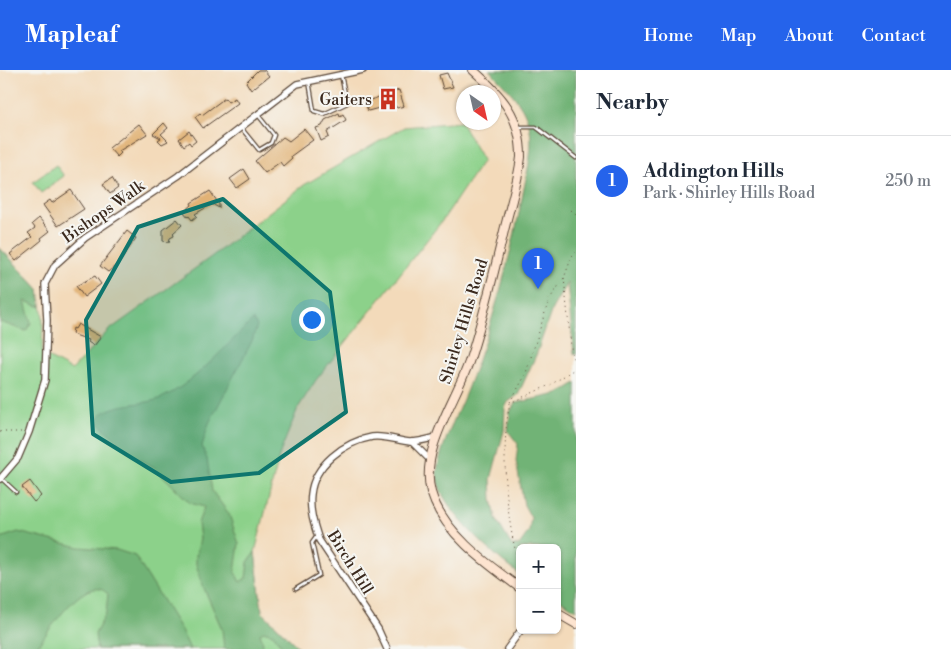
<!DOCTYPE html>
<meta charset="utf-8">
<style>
body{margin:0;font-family:"Libre Bodoni",serif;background:#f6f6f7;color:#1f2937}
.controls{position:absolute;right:15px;bottom:15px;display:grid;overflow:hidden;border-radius:8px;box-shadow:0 1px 4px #0004}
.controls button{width:45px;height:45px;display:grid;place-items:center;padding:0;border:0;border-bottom:1px solid #e0e1e3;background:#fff;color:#1f2937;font:25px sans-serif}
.compass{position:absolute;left:456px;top:15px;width:45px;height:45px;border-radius:50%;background:#fff;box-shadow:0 1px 4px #0004;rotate:146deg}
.you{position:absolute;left:311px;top:249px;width:18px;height:18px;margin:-12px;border:4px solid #fff;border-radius:50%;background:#1a73e8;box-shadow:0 0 0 8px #1a73e833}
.badge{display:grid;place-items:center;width:32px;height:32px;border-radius:50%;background:#2563eb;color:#fff;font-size:16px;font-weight:700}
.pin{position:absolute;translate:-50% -41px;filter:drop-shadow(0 1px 2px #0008)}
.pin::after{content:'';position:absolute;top:26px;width:18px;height:15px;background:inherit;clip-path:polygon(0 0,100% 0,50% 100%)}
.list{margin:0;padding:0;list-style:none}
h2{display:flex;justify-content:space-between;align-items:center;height:65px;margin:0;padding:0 20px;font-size:21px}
h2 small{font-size:16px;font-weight:400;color:#747a83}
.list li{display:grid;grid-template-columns:32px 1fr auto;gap:15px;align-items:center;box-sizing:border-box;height:90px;padding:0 20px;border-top:1px solid #e0e1e3}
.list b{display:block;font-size:19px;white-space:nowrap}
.list p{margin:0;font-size:16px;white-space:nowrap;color:#747a83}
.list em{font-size:16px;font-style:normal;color:#747a83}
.map{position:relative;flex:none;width:576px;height:579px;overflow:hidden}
header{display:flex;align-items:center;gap:30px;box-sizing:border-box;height:70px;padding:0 25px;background:#2563eb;color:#fff}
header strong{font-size:24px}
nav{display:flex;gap:28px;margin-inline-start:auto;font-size:18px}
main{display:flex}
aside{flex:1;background:#fff}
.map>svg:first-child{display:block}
.green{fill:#8cd18a;stroke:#647e54}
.forest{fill:#71b376;stroke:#566e4a}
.building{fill:#e1b276}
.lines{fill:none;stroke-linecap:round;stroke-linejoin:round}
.lane-casing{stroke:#574435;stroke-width:5}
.street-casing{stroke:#574435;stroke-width:8}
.secondary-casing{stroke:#574435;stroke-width:10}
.path{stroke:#574435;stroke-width:1;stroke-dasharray:1 4;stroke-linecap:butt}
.lane{stroke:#fff;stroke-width:2.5}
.street{stroke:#fff;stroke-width:5.5}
.secondary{stroke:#fde4d0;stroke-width:8}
.marked{fill:#0f766e;fill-opacity:0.2;stroke:#0f766e;stroke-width:4;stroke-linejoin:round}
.labels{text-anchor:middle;stroke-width:4;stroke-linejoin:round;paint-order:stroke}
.poi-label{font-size:16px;fill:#3b2a1e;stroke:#f6f6f2;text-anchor:end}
.street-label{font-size:16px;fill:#3b2a1e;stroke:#f6f6f2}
</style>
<header>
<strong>Mapleaf</strong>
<nav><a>Home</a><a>Map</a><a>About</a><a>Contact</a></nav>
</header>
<main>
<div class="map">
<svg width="576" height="579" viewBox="0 0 576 579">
<rect width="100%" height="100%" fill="#f6f6f2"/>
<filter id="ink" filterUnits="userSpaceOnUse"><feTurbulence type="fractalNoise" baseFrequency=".02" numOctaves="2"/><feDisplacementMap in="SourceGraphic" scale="10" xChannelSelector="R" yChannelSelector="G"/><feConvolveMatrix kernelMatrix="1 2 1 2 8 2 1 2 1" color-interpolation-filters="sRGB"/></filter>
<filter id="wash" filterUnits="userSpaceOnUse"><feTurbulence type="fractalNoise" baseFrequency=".0096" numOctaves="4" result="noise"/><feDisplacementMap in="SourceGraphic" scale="20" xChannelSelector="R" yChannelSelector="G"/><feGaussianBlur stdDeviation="1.12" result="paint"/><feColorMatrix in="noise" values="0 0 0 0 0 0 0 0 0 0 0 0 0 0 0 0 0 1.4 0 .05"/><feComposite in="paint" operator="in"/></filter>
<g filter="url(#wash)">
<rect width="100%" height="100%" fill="#f3daba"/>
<g class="green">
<polygon points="461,52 483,90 442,151 316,310 298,338 280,383 255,482 262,542 300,579 0,579 0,178 39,219 43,248 42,284 72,300 108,261 211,187 304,115 404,57"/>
<polygon points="56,95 64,106 41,123 33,112"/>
</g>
<g class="forest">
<path d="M489,0H576V285L574,284L567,213L552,239L537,283L518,325L508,332L505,338L504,361L491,409L492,429L496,449L512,476L519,475L529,461L531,448L524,435L516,391L518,374L508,361L510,342L515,333L558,324L576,313V540L557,528V478H520V505C495,486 441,440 437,408C435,388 458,342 466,322C492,257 511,187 524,118C528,98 534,75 529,55C523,32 505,16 489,0Z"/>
<polygon points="0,178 39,219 41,237 25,231 31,253 26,261 0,252"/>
<path d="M253,250L257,256L252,271L209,353L202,376L207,389L212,421L229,444L239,474L235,502L240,512L246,508L248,492L255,482L262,542L300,579H284L273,564L263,561L260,564L263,573L262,579H224L222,559L203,516L196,494V486L200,469L198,453L204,437L190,433L154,397L133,386L95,350C110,332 136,336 156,330C191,318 226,275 253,250Z"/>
<path d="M18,462L79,477L117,480L135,486L181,560L190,579H97L95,564L106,543L108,524C85,500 47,565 35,579H0V468Z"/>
</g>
<g id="blocks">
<g class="building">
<polygon points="258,0 264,0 269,6 251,20 246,12"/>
<polygon points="447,3 453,17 443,19 439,5"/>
<polygon points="399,20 404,36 397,38 394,34 368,41 365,32"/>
<polygon points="225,28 228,32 235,28 238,33 203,58 195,47 200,43 202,45"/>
<polygon points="339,43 340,46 343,44 346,50 327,62 329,67 321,71 316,58 322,56 325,50"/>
<polygon points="164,53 168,58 161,64 168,71 162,74 158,70 161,68 153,64"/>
<polygon points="139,54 147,64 119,81 121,83 117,87 109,78"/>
<polygon points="304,59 313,70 291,86 292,88 283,96 280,92 265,103 255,91 283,67 289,71"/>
<polygon points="189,61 196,71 191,75 189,72 184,76 179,69"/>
<polygon points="244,99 250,109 237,118 230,109"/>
<polygon points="112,108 118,118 110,124 103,114"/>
<polygon points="71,120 84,139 58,156 43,135 50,130 52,133"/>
<polygon points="210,121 219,134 219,138 212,134 195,144 197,146 192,150 189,146 188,147 184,142 192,135 191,133"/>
<polygon points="39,148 50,161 41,168 42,170 16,191 10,184 32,167 28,163 35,158 32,154"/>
<polygon points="177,149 182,155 173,163 174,166 170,168 169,172 163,171 163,160"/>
<polygon points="127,161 136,168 120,192 108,202 100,196"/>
<polygon points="95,206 101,214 84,227 76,216"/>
<polygon points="78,254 101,267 94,276 88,272 89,270 72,264 73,258 75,259"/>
<polygon points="30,411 41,426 34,432 22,417"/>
</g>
</g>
</g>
<g filter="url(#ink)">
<use href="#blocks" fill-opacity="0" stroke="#574435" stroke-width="1"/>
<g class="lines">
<g class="lane-casing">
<g id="lane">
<polyline points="309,11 314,41 324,44 347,33 341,5"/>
<polyline points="518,57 536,57 576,88"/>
<polyline points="242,59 259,80 271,73 274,65 258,45"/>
<polyline points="2,409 16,422"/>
<polyline points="296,519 319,505 312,473 317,466"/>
</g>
</g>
<g class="street-casing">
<g id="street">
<polyline points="412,372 430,390"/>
<polyline points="0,409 18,388 29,362 45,310 47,250 45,214 55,195 85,168 178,106 297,14 363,0"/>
<path d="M387,579L378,559L319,470C314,455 309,440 311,424C314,395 344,372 372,367C384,365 398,371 410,372C419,372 429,369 437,367"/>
<polyline points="507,579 521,560"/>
</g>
</g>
<g class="secondary-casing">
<g id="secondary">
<path d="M473,0C502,26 521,46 521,87C518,113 509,139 503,165C493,206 483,249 470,289C457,329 419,380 431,422C443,463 487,494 520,518"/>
<polyline points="557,543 576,554"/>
</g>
</g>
<g class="path">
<polyline points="571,140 576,144"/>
<polyline points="564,208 572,286 576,294"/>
<polyline points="510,332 525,306 549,230 564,208 572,186 576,182"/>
<polyline points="0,362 22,362"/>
<path d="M520,497C506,454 500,377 510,333L552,314L576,298"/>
</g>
<use href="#lane" class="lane"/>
<use href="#street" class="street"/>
<use href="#secondary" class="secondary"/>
</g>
</g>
<path class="marked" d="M223,129L330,222L346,342L259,403L171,412L93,364L86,250L138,157Z"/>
<defs>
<g id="building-bare" transform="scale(1.725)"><path d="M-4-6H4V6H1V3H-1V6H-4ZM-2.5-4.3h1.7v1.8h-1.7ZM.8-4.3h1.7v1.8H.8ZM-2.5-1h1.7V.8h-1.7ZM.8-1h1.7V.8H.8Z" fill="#c8321e" stroke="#f6f6f2" stroke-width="2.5" paint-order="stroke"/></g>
</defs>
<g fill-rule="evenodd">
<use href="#building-bare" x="388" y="29"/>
</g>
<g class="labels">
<g class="poi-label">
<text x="372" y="35">Gaiters</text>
</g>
<g class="street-label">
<text transform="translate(103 141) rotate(-35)" y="6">Bishops Walk</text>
<text transform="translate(463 251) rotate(-73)" y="6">Shirley Hills Road</text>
<text transform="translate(351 492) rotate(58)" y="6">Birch Hill</text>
</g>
</g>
</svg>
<div class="controls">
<button>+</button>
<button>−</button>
</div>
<svg class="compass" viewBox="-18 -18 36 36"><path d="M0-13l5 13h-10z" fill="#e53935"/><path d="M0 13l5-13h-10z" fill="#747a83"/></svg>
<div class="you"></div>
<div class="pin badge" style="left:538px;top:219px">1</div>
</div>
<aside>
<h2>Nearby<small></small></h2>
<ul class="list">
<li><span class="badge">1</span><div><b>Addington Hills</b><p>Park · Shirley Hills Road</p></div><em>250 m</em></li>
</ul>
</aside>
</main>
